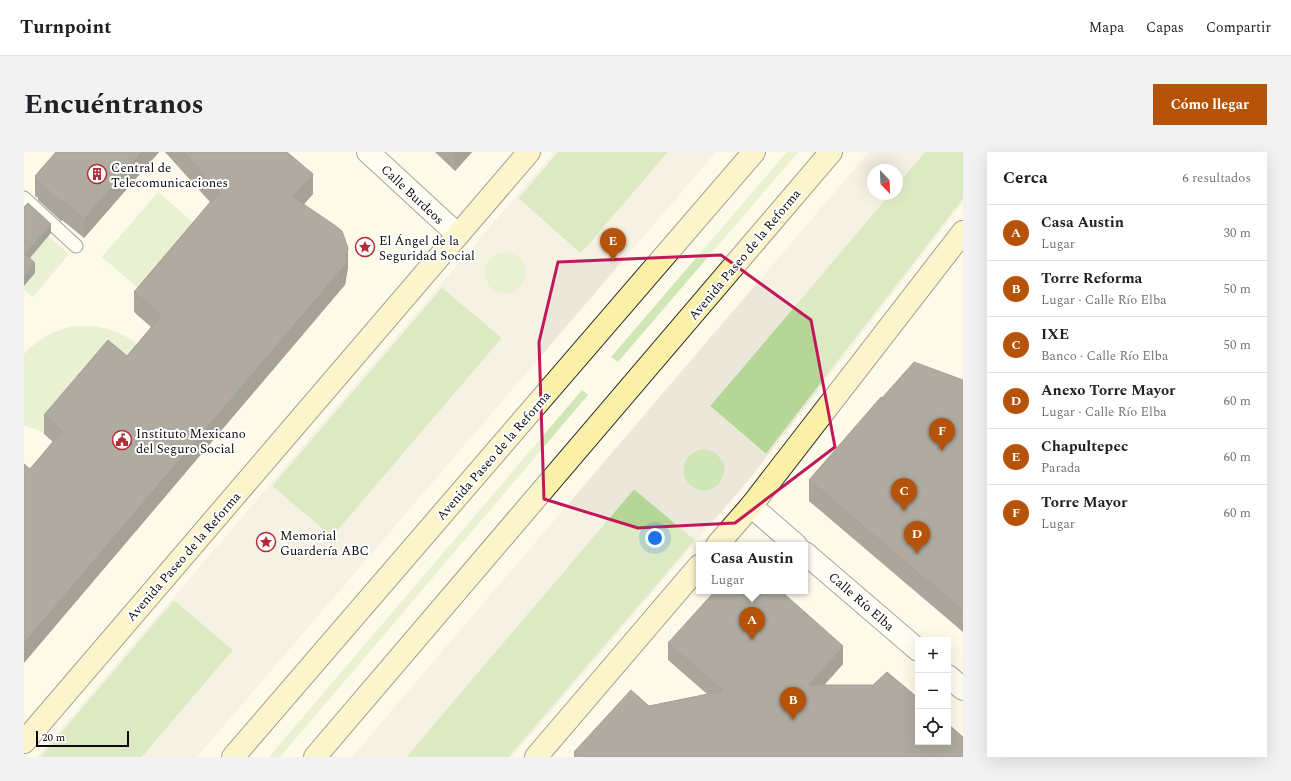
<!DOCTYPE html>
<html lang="es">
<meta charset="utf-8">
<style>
body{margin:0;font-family:Spectral,serif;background:#f2f2f2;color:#202124}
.controls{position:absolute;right:12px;bottom:12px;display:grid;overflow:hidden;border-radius:0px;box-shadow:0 4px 16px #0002}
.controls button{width:36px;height:36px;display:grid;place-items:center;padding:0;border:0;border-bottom:1px solid #e0e0e0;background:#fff;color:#202124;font:20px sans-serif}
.compass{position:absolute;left:843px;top:12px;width:36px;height:36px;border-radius:50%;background:#fff;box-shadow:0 4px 16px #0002;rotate:157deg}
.scale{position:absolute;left:12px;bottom:10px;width:93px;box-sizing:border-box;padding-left:4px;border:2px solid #0b0b0b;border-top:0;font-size:11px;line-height:14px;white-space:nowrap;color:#0b0b0b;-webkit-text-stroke:3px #fff;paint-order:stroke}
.you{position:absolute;left:631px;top:386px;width:14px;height:14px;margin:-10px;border:3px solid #fff;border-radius:50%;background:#1a73e8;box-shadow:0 0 0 6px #1a73e833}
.badge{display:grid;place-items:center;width:26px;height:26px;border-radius:50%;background:#b45309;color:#fff;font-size:13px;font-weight:700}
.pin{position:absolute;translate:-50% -33px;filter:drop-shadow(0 1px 2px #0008)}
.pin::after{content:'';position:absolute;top:21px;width:14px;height:12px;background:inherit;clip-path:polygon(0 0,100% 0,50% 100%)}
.popup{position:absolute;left:672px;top:390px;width:112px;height:52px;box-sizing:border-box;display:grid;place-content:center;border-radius:0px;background:#fff;filter:drop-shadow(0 1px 3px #0005);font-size:13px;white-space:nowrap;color:#757577}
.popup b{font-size:15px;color:#202124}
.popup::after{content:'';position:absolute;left:50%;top:100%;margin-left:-8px;border:8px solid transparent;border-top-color:#fff}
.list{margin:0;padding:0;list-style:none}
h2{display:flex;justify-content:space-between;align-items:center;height:52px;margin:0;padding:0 16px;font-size:17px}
h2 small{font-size:13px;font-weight:400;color:#757577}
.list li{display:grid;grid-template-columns:26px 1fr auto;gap:12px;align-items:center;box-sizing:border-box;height:56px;padding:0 16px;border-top:1px solid #e0e0e0}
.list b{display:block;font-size:15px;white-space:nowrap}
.list p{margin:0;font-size:13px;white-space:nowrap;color:#757577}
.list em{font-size:13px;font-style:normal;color:#757577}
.icon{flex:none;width:22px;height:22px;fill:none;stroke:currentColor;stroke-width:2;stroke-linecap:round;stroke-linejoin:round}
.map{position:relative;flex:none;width:939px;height:605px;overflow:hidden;border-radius:0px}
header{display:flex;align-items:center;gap:24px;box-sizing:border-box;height:56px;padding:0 20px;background:#fff;border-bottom:1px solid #e0e0e0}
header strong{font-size:19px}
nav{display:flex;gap:22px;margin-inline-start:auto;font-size:14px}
.intro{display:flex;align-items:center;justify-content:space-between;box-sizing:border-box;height:96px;padding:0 24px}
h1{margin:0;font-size:28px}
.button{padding:10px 18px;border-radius:0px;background:#b45309;color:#fff;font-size:14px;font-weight:700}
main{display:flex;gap:24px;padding:0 24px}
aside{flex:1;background:#fff;border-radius:0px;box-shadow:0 4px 16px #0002}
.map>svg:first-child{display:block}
.green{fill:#d0e6b6}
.forest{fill:#b5d696}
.plaza{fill:#ece7db;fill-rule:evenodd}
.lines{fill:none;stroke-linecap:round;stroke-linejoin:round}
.lane-casing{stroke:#3e3e3e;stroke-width:15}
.street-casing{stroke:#3e3e3e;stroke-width:24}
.secondary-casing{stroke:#2d2d2d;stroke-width:24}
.lane{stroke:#fff;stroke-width:13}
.street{stroke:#fff;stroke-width:22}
.secondary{stroke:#fbf0a8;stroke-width:22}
.wall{fill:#47413e}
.shaded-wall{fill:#3a3532}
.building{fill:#534c48;stroke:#3a3532}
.marked{fill:none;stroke:#c2185b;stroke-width:3;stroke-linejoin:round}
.labels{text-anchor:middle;stroke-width:4;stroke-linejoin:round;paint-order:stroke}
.poi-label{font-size:13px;fill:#0b0b0b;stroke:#fff;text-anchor:start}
.street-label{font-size:13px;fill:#0b0b0b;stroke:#fff}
</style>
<header>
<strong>Turnpoint</strong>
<nav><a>Mapa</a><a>Capas</a><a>Compartir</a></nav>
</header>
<div class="intro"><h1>Encuéntranos</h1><a class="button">Cómo llegar</a></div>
<main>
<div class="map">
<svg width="939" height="605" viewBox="0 0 939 605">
<rect width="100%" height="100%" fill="#fefaea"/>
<g class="green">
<polygon points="763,0 774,0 594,210 587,205"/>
<polygon points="134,40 178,78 123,144 78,105"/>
<polygon points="0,63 45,102 9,145 0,138"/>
<circle cx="481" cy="121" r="21"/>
<path d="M50,174C74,173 95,177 114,193L93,215L84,208L20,282L12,277L0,274V202C14,186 30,179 50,174Z"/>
<polygon points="558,238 564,243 256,605 245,605"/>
<circle cx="680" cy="318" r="21"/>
</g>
<g class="forest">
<polygon points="534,0 644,0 557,102 494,46"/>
<polygon points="901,0 939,0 939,47 742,302 686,254 866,42 873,42 873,33"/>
<polygon points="418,135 478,186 308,385 248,334"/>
<polygon points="610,337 671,388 485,605 382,605"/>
<polygon points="150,448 209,498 118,605 16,605"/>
</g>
<g class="plaza">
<path d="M530,0H534L494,47L556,102L644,0H692L173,605H118L209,498L150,448L16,605H13ZM482,100L489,102L496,106L500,111L502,118V125L499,132L490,141L483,142L470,139L465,135L460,123L463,109L468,104L475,101ZM417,135L478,186L308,385L248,334Z"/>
<path d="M845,0H901L873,33V18H849V42H866L686,254L742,302L939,47V50L728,324L488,605H485L671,388L610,337L382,605H328ZM679,297L691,300L700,311L701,318L696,331L691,335L685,338L678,339L671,337L665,333L661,328L659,321L661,308L671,298Z"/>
</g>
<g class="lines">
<g class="lane-casing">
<polyline id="lane" points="0,46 52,94"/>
</g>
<g class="street-casing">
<g id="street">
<polyline points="344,0 434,83"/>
<polyline points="727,354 772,393"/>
<polyline points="781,401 894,498"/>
<polyline points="924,524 939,537"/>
</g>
</g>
<g class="secondary-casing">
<g id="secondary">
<polyline points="693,393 727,354 939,80"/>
<polyline points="0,590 505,0"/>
<polyline points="209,605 730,0"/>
<polyline points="291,605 807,0"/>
<polyline points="512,605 675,414"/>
</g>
</g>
<use href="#lane" class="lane"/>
<use href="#street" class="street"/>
<use href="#secondary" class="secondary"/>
</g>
<g class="wall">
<polygon points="32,0 135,0 60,86 38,68 37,69 14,48 14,46 11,44 11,24"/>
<polygon points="141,0 263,0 289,42 279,52 324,115 321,133 6,317 29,290 20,282 20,263 103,204 127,175 110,160 110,140 186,50"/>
<polygon points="411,0 448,0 431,19"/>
<polygon points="939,228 939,480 785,349 785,328 858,246"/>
<polygon points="644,491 819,512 800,533 939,605 550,605 550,600 625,554 683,542 644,508"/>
</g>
<g class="shaded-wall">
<polygon points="118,0 135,0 60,86 60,67"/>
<polygon points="431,0 448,0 431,19"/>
<polygon points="289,22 289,42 269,65 269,45"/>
<polygon points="38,48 38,68 37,69 37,50"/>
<polygon points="27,72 27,81 1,112 1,102"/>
<polygon points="324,96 324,115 321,133 0,511 0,491"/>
<polygon points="11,111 11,121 0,134 0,124"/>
<polygon points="819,494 819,512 785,550 785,533"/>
</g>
<g class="building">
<polygon points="32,0 118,0 60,67 38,48 37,50 14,29 15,28 11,24"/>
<polygon points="159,0 263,0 289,22 269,45 309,72 318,79 324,96 321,113 0,491 0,312 6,317 38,279 20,263 84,188 103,204 137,164 110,140 195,40"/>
<polygon points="4,51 27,72 1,102 11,111 0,124 0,55"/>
<polygon points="890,210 939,228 939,459 785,328 857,245 858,246"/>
<polygon points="691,439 757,439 819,494 785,533 849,533 863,520 894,546 894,590 924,590 924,572 939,585 939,605 551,605 553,603 550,600 607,538 625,554 699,539 644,491"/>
</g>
<path d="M0 0H939V605H0ZM697,103L787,168L811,295L711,371L614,376L520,347L515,190L534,110Z" fill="#fefaea" fill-opacity=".55" fill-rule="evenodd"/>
<path class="marked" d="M697,103L787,168L811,295L711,371L614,376L520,347L515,190L534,110Z"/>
<defs>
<g id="building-ring" transform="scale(1)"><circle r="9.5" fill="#fff" stroke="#b42b35" stroke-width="1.5"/><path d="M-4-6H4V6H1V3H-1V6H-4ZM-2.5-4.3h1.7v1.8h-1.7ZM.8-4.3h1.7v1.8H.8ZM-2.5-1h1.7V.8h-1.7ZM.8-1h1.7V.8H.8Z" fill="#b42b35"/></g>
<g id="sight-ring" transform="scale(1)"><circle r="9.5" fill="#fff" stroke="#b42b35" stroke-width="1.5"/><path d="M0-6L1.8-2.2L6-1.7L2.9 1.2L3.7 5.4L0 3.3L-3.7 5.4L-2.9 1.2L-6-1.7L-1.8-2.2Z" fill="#b42b35"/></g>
<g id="civic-ring" transform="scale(1)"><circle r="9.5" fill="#fff" stroke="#b42b35" stroke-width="1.5"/><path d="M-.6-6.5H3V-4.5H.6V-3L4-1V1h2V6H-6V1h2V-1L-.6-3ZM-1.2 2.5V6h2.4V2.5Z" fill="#b42b35"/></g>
</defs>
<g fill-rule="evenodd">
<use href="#building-ring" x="73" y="22"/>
<use href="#sight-ring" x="341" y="95"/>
<use href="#civic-ring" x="98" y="288"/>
<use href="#sight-ring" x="242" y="390"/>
</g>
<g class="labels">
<g class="poi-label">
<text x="87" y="20">Central de<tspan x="87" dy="15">Telecomunicaciones</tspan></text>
<text x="355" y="93">El Ángel de la<tspan x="355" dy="15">Seguridad Social</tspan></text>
<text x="112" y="286">Instituto Mexicano<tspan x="112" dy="15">del Seguro Social</tspan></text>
<text x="256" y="388">Memorial<tspan x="256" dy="15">Guardería ABC</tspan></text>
</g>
<g class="street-label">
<text transform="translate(389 42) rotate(43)" y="5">Calle Burdeos</text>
<text transform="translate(720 102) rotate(-50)" y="5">Avenida Paseo de la Reforma</text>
<text transform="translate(469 303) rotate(-49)" y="5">Avenida Paseo de la Reforma</text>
<text transform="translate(159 404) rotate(-49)" y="5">Avenida Paseo de la Reforma</text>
<text transform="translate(838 449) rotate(41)" y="5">Calle Río Elba</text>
</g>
</g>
</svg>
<div class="controls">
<button>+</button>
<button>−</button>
<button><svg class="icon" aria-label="locate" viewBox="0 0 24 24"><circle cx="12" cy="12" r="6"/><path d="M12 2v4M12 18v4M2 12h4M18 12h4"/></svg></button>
</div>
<svg class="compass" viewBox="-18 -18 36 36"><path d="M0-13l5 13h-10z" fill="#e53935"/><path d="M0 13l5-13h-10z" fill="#757577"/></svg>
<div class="scale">20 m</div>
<div class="you"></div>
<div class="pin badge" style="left:728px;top:488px">A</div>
<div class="popup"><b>Casa Austin</b>Lugar</div>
<div class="pin badge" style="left:769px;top:568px">B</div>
<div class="pin badge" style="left:880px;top:359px">C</div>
<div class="pin badge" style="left:893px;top:402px">D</div>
<div class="pin badge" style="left:589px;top:109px">E</div>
<div class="pin badge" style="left:918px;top:299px">F</div>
</div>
<aside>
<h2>Cerca<small>6 resultados</small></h2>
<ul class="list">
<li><span class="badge">A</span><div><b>Casa Austin</b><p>Lugar</p></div><em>30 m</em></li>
<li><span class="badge">B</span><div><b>Torre Reforma</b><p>Lugar · Calle Río Elba</p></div><em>50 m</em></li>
<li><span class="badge">C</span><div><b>IXE</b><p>Banco · Calle Río Elba</p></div><em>50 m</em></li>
<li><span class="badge">D</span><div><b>Anexo Torre Mayor</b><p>Lugar · Calle Río Elba</p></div><em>60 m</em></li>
<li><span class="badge">E</span><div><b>Chapultepec</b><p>Parada</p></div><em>60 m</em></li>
<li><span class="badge">F</span><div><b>Torre Mayor</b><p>Lugar</p></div><em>60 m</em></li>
</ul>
</aside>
</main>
